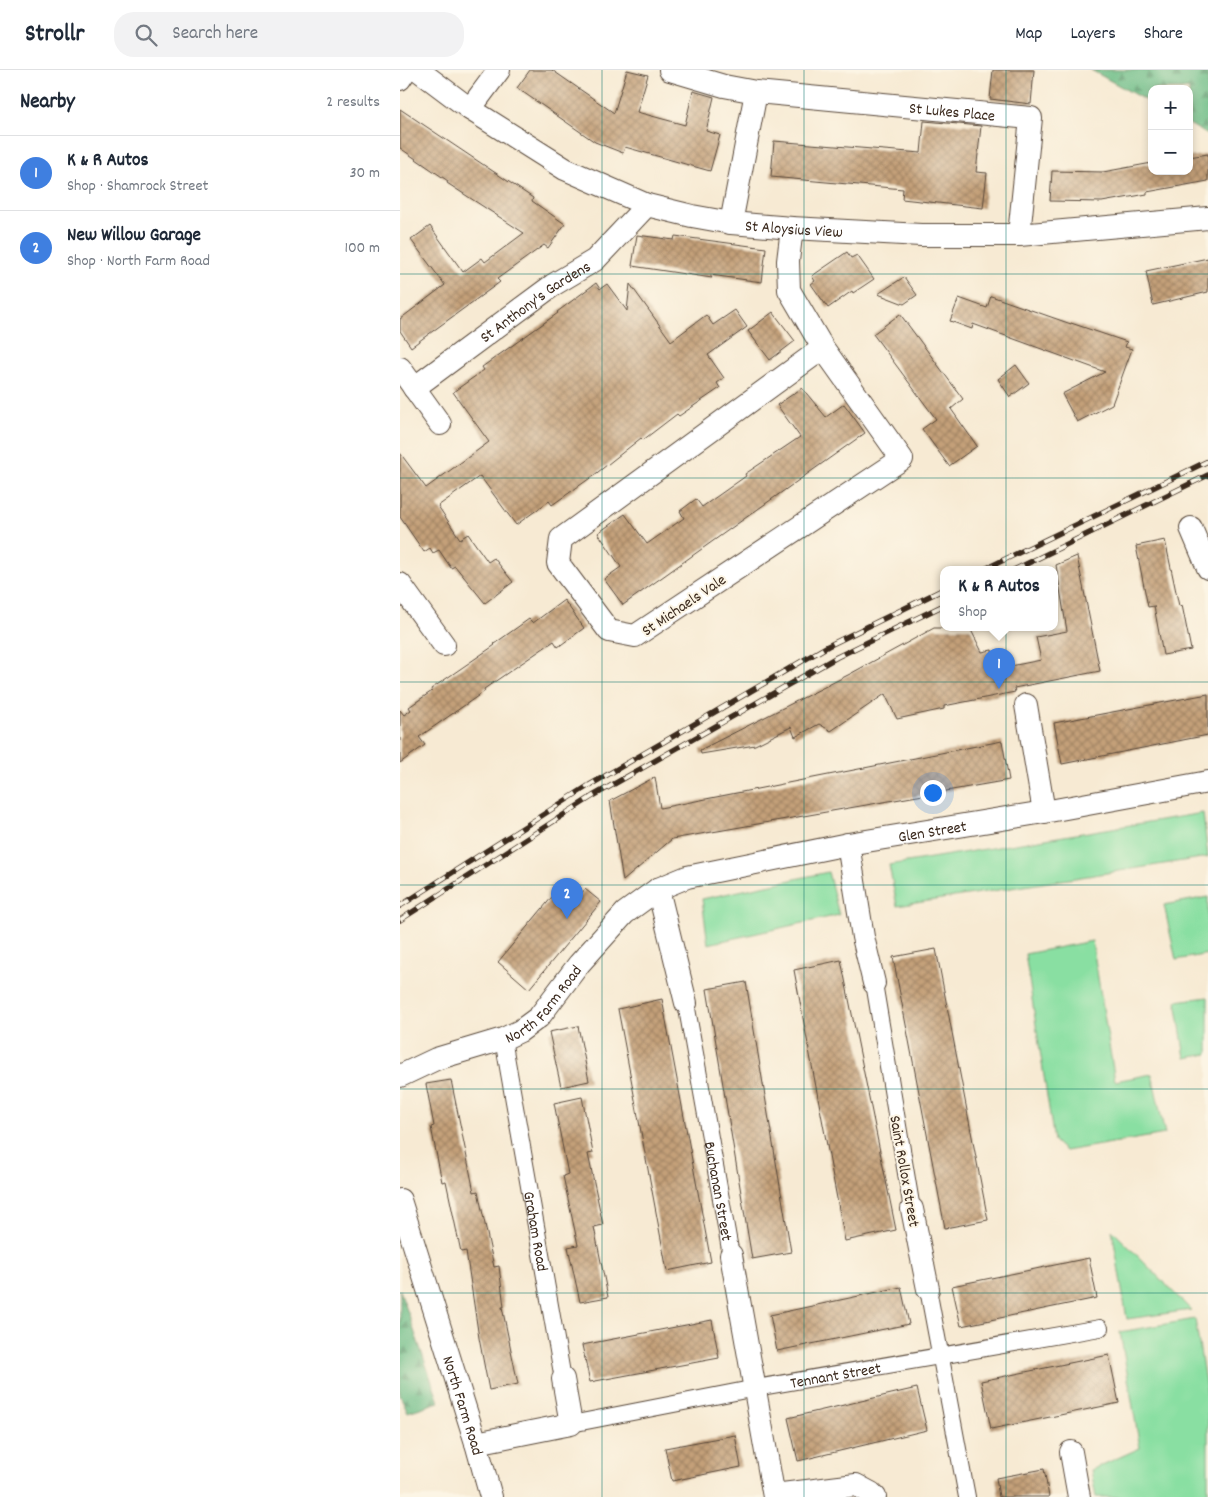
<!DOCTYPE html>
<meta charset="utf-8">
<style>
body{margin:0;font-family:Dekko,sans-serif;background:#f2f2f3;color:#1f2937}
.controls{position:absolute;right:15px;top:15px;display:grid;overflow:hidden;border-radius:10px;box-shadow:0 2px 8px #0003}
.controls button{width:45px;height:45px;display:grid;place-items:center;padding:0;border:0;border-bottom:1px solid #e0e1e3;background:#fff;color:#1f2937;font:25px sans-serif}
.you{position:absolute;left:532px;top:722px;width:18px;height:18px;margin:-12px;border:4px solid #fff;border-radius:50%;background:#1a73e8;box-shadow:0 0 0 8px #1a73e833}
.badge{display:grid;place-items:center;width:32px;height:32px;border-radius:50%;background:#1f6fb2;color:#fff;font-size:16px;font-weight:700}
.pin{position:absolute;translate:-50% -41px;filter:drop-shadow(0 1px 2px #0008)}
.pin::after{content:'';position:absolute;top:26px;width:18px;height:15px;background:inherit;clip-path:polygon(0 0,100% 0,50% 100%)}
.popup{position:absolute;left:540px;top:496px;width:118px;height:65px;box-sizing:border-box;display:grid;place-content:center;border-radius:10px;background:#fff;filter:drop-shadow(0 1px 4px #0005);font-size:16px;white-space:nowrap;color:#747a83}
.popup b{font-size:19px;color:#1f2937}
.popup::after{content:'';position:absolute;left:50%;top:100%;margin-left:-10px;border:10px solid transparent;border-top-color:#fff}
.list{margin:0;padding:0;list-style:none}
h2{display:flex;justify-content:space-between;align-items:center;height:65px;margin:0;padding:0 20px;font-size:21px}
h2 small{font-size:16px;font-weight:400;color:#747a83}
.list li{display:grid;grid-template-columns:32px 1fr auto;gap:15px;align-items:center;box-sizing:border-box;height:75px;padding:0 20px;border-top:1px solid #e0e1e3}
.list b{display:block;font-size:19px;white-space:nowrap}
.list p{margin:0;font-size:16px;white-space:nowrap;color:#747a83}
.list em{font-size:16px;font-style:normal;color:#747a83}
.icon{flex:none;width:28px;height:28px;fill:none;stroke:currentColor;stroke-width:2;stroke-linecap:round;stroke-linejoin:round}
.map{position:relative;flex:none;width:808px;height:1427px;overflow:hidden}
header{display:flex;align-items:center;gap:30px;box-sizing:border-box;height:70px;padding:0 25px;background:#fff;border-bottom:1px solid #e0e1e3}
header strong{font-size:24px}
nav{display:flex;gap:28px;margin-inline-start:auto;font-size:18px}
.search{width:350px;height:45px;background:#f2f2f3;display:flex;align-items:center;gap:12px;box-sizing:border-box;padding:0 18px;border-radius:20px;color:#747a83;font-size:19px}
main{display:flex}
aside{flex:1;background:#fff}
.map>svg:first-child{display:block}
.green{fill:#89dfa2;stroke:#628460}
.forest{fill:url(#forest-firs);stroke:#547453}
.building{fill:url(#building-cross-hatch)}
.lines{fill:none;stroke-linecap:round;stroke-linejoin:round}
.pedestrian-casing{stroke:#574739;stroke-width:18}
.minor-casing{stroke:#574739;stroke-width:24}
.pedestrian{stroke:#fff;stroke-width:16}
.minor{stroke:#fff;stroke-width:22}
.rail-casing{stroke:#3b2a1e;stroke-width:5.5}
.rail{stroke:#fcf5e5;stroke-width:4;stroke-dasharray:11;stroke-linecap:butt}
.grid{fill:none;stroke:#0f766e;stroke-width:1;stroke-opacity:0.55}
.labels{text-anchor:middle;stroke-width:4;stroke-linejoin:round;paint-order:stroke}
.street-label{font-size:16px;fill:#3b2a1e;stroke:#fcf5e5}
</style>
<header>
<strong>Strollr</strong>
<div class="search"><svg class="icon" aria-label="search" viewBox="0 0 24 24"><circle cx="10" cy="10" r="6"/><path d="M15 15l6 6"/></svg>Search here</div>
<nav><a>Map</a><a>Layers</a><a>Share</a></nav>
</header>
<main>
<aside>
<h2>Nearby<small>2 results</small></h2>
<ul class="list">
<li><span class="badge" style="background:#3f7fe0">1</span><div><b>K &amp; R Autos</b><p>Shop · Shamrock Street</p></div><em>30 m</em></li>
<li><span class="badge" style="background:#3f7fe0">2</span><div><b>New Willow Garage</b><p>Shop · North Farm Road</p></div><em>100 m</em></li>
</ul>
</aside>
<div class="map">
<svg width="808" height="1427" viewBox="0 0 808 1427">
<defs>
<pattern id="forest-firs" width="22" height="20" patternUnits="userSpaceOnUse" patternTransform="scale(1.25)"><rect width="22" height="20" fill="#6ebe88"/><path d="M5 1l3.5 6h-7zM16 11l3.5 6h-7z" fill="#5c9b6f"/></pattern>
<pattern id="building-cross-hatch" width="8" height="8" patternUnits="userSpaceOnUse" patternTransform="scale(1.25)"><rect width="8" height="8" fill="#c4a079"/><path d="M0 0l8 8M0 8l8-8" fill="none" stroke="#a08363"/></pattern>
</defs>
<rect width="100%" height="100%" fill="#fcf5e5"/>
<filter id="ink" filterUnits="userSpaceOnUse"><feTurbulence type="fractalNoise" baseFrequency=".02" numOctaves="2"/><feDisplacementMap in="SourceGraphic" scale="10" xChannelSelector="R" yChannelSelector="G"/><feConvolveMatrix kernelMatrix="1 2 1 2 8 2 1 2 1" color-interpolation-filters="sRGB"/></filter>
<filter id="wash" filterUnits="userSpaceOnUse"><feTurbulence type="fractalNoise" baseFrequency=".0096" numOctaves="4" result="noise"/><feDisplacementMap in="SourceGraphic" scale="20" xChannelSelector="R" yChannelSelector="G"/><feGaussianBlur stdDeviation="1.12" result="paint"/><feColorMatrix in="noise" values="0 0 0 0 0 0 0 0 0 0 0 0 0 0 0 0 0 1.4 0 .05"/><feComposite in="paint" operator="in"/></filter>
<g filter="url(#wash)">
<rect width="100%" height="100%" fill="#f7ead3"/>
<g class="green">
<polygon points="803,743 808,787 497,836 489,795"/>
<polygon points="428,802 439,845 308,874 302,829"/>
<polygon points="808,827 808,884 776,890 764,835"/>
<polygon points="692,871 715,1011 752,1004 765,1064 665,1081 654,1071 625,884"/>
<polygon points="808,927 808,984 785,988 776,931"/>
<polygon points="712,1160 791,1240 727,1249"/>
<polygon points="795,1249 808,1330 808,1427 696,1427 691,1400 740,1378 720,1262"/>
</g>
<g class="forest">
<polygon points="691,0 808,0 808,65 789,54 789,19 752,19 752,34"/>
<polygon points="0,1220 39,1332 8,1342 0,1325"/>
</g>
<g id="blocks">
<g class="building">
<polygon points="130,0 152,0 214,43 227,0 248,5 237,42 285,55 293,21 314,27 306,61 320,65 310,101 225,77 223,83 195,72 117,18"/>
<polygon points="593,0 634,0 631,34 590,29"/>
<polygon points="0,39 133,128 132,131 165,154 148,178 144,175 97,209 100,212 11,277 0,261 0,249 45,215 11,170 30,156 63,202 82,188 85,192 124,163 47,113 48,111 0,78"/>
<polygon points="524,51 581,56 576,102 587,103 583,138 502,129 503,119 371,107 374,71 521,83"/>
<polygon points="808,84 808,111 747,122 747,124 702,132 650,131 652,101 703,102 752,93 752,101 789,101 789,87"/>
<polygon points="237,165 274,170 275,166 366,178 362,212 310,205 312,208 232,196"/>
<polygon points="447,182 451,188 457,185 474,209 453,223 452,221 428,238 411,214 415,211 412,206"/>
<polygon points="808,188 808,222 753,235 746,201"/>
<polygon points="504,207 517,225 504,234 478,224"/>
<polygon points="196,213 200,219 207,214 227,241 230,214 271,271 306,245 313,255 335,240 347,257 308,285 324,308 317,313 320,318 279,346 277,344 243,370 241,368 193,406 152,435 149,431 116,455 80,406 38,436 60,469 68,464 88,492 94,488 113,512 85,533 55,496 51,498 39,480 33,483 30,478 24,482 0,447 0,383 26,418 89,372 53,322 84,300 82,297 158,243 157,242"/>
<polygon points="591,226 671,254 671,253 727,272 725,277 732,279 712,334 677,352 662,324 705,302 573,254 572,259 550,251 559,228 587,238"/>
<polygon points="373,242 395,271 370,290 348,261"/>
<polygon points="500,244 563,329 551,339 577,376 549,396 522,359 536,349 473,264"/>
<polygon points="616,295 629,313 610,327 598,309"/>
<polygon points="402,318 426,347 444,334 465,363 223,535 204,509 221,497 198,463 225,444 247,474 284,448 280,441 296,429 302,437 346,406 345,404 400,367 377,335"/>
<polygon points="765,470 779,536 782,535 791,580 763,585 754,536 748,537 736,476"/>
<polygon points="677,486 700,601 614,618 615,622 544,636 544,639 497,649 485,624 431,661 419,654 395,667 391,657 355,675 301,684 300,680 450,604 534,558 570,558 582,582 592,580 596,599 641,590 636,567 667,561 656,495"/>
<polygon points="164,530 184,558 158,577 154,571 84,619 85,621 19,667 25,675 0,693 0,640 4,645 11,640 9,637 32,621 31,619 95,575 94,574 129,549 133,553"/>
<polygon points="808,624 808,665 662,694 654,653"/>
<polygon points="602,671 609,710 272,769 223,811 210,731 255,707 260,738"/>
<polygon points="185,819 201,832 129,919 98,892 157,821 173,834"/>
<polygon points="536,879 588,1150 545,1158 493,887"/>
<polygon points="441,890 496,1160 445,1171 394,900"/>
<polygon points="346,912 391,1182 352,1189 307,919"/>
<polygon points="262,929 311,1192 267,1201 218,939"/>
<polygon points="178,956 189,1011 161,1017 149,962"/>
<polygon points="51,1010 74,1122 78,1121 94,1197 99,1196 104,1237 102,1237 118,1314 89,1320 79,1268 66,1181 61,1182 46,1111 42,1112 31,1057 34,1056 26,1014"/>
<polygon points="182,1027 193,1083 188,1084 203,1155 194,1157 208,1227 180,1232 168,1177 178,1175 163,1106 168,1104 154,1033"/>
<polygon points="689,1188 697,1228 561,1256 552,1216"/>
<polygon points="501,1217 509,1254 377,1281 370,1245"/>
<polygon points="312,1250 319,1288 190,1312 182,1275"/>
<polygon points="709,1285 719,1333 591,1359 581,1311"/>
<polygon points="517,1318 527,1360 398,1391 388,1348"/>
<polygon points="335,1365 341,1397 272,1411 265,1378"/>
<polygon points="644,1399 649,1427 599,1427 596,1408"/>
</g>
</g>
</g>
<g filter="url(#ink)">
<use href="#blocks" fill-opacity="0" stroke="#574739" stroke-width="1"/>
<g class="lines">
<g class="pedestrian-casing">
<g id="pedestrian">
<polyline points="474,913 512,1139"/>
<path id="s1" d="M286,933L331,1185"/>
<path id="s2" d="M103,969L163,1309"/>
<polyline points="528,1219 567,1427"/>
<path id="s3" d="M171,1354L356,1318L700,1258"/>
</g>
</g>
<g class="minor-casing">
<g id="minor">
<path id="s4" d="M18,0L70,39L165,99L247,135L292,146L331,153L392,158L521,165H619L808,148"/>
<path id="s5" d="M270,0L324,16L356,22L631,48L619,165"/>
<polyline points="0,9 6,0"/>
<polyline points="70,39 99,0"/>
<polyline points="331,153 356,22"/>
<polyline points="392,158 388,191 389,220 423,278 502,389 235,566 209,561 158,493 161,469 423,278"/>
<polyline points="0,298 40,354"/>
<path id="s6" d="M14,318L153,215L195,190L247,135"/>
<polyline points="791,458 808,498"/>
<polyline points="0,514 44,575"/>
<polyline points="626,635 644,742"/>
<polyline points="448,774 463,867 474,913"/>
<polyline points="258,819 286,933"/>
<path id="s7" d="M0,1006L36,989L103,969L120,961L139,947L179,894L225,843L258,819L287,807L448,774L644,742L808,712"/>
<path id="s8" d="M0,1130L76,1373L91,1427"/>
<polyline points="512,1139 528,1219"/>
<polyline points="331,1185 374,1427"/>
<polyline points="76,1373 171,1354 163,1309"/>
<polyline points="671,1382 679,1427"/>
<polyline points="374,1425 456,1415 471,1423 475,1427"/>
</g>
</g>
<use href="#pedestrian" class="pedestrian"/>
<use href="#minor" class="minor"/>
<g class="rail-casing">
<g id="rail">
<polyline points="583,500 808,391"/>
<polyline points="614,500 808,405"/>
<polyline points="0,836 188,716 428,576 544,519"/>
<polyline points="0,850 193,726 437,587 544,535"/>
</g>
</g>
<use href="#rail" class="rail"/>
</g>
</g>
<path class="grid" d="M202,0V1427M404,0V1427M606,0V1427M0,204H808M0,408H808M0,612H808M0,815H808M0,1019H808M0,1223H808"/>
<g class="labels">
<g class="street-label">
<text dy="6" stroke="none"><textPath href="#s5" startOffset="286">St Lukes Place</textPath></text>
<text dy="6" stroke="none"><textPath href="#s4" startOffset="416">St Aloysius View</textPath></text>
<text dy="6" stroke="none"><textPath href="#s6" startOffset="149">St Anthony's Gardens</textPath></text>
<text transform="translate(283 534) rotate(-34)" y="6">St Michaels Vale</text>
<text dy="6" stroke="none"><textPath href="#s7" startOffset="609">Glen Street</textPath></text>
<text dy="6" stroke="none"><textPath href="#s7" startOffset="164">North Farm Road</textPath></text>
<text transform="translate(506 1101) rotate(80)" y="6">Saint Rollox Street</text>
<text dy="6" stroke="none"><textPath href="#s1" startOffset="191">Buchanan Street</textPath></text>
<text dy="6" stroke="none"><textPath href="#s2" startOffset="195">Graham Road</textPath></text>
<text dy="6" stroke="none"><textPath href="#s3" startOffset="269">Tennant Street</textPath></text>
<text dy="6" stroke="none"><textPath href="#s8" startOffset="215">North Farm Road</textPath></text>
</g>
</g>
</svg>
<div class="controls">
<button>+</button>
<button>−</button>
</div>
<div class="you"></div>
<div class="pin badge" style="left:599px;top:619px;background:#3f7fe0">1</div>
<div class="popup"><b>K &amp; R Autos</b>Shop</div>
<div class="pin badge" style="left:167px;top:849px;background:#3f7fe0">2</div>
</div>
</main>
